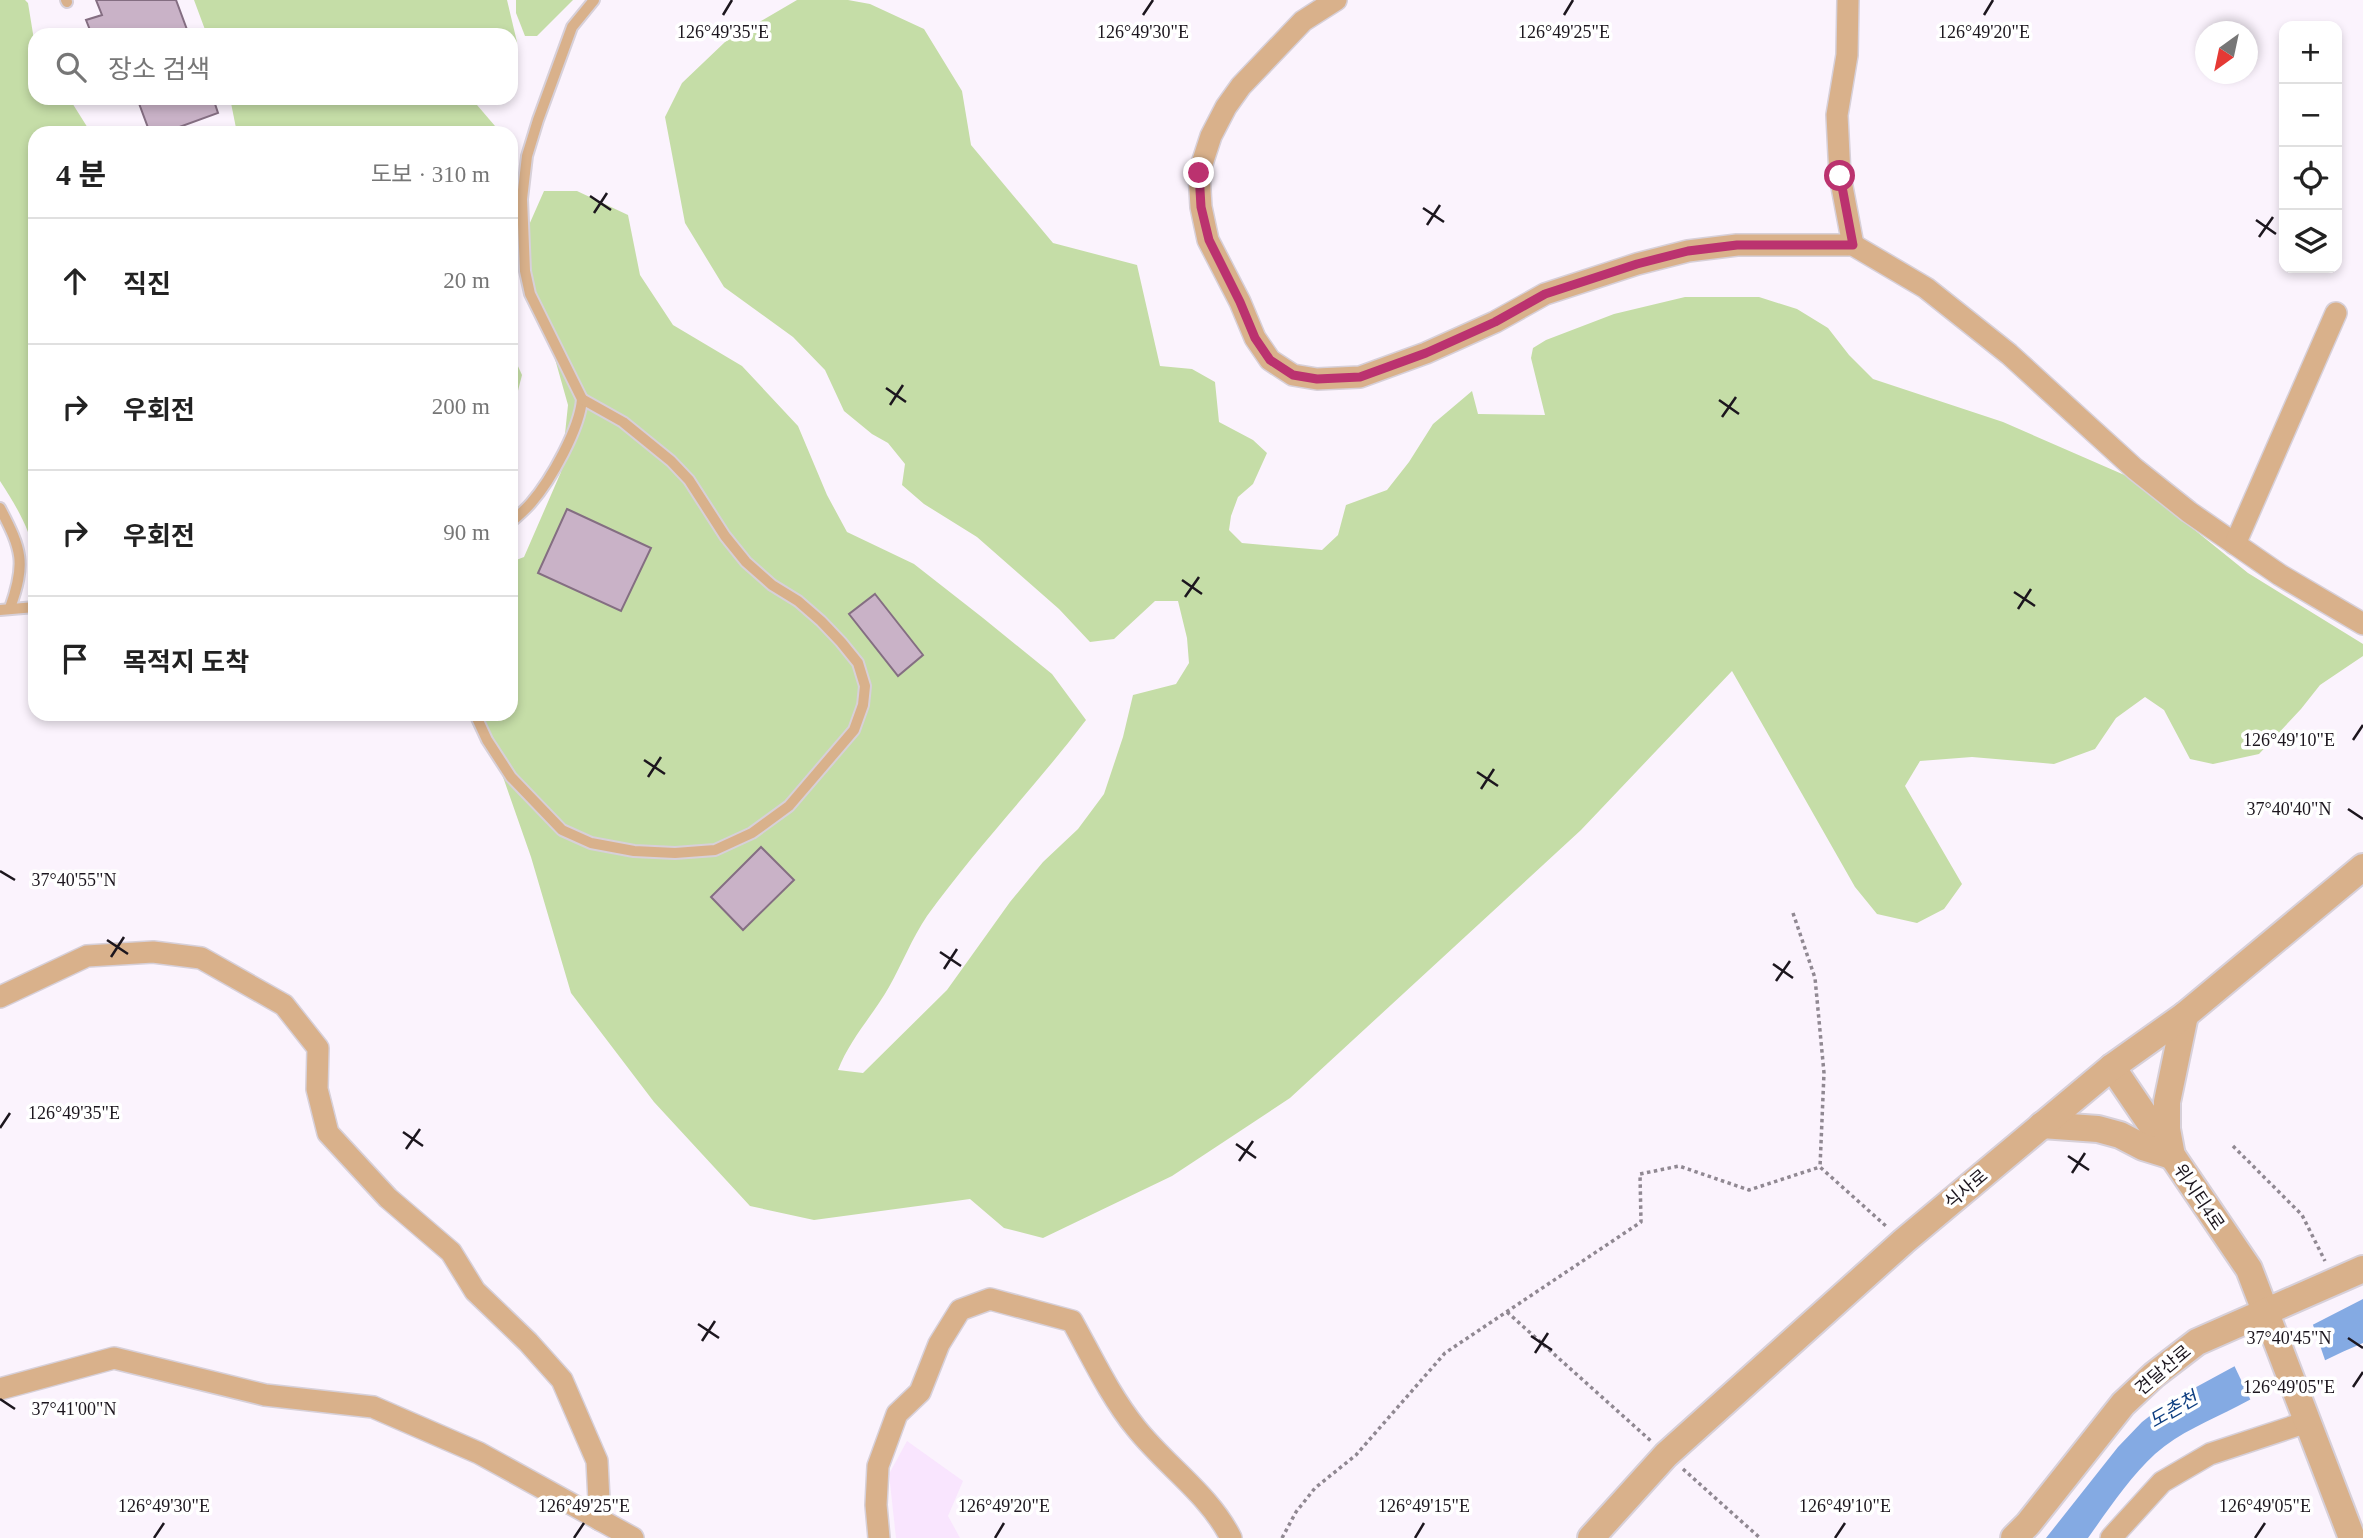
<!DOCTYPE html>
<html lang="ko">
<meta charset="utf-8">
<style>
body{margin:0;font-family:"Times New Roman","Noto Sans KR",serif;background:#f6f6f6;color:#222}
.controls{position:absolute;right:21px;top:21px;display:grid;overflow:hidden;border-radius:14px;box-shadow:0 4px 10px #0003}
.controls button{width:63px;height:63px;display:grid;place-items:center;padding:0;border:0;border-bottom:2px solid #e0e0e0;background:#fff;color:#222;font:35px sans-serif}
.compass{position:absolute;left:2195px;top:21px;width:63px;height:63px;border-radius:50%;background:#fff;box-shadow:0 4px 10px #0003;rotate:213deg}
.stop{position:absolute;width:21px;height:21px;margin:-16px;border:5px solid #bb326f;border-radius:50%;background:#fff}
.stop.end{background:#bb326f;border-color:#fff;box-shadow:0 2px 7px #0008}
.list{margin:0;padding:0;list-style:none}
h2{display:flex;justify-content:space-between;align-items:center;height:91px;margin:0;padding:0 28px;font-size:30px}
h2 small{font-size:23px;font-weight:400;color:#767676}
.list li{display:grid;grid-template-columns:46px 1fr auto;gap:21px;align-items:center;box-sizing:border-box;height:126px;padding:0 28px;border-top:2px solid #e0e0e0}
.list b{display:block;font-size:26px;white-space:nowrap}
.list em{font-size:23px;font-style:normal;color:#767676}
.icon{flex:none;width:38px;height:38px;fill:none;stroke:currentColor;stroke-width:2;stroke-linecap:round;stroke-linejoin:round}
.map{position:relative;flex:none;width:2363px;height:1538px;overflow:hidden}
.search{position:absolute;background:#fff;box-shadow:0 4px 10px #0003;left:28px;top:28px;width:490px;height:77px;display:flex;align-items:center;gap:18px;box-sizing:border-box;padding:0 24px;border-radius:21px;color:#767676;font-size:26px}
.panel{position:absolute;background:#fff;box-shadow:0 4px 10px #0003;left:28px;top:126px;width:490px;height:595px;border-radius:21px}
.map>svg:first-child{display:block}
.built{fill:#f9e5fe}
.green{fill:#c5dda7}
.water{fill:#84aae3}
.pier{fill:#fbf3fd}
.building{fill:#c9b2c7;stroke:#846e82;stroke-width:2}
.lines{fill:none;stroke-linecap:round;stroke-linejoin:round}
.service-casing{stroke:#d7d0d9;stroke-width:14}
.minor-casing{stroke:#d7d0d9;stroke-width:24}
.tertiary-casing{stroke:#d7d0d9;stroke-width:30}
.path{stroke:#908892;stroke-width:3.5;stroke-dasharray:3.5 3.5;stroke-linecap:butt}
.service{stroke:#d9b18b;stroke-width:10}
.minor{stroke:#d9b18b;stroke-width:21}
.tertiary{stroke:#d9b18b;stroke-width:26}
.route{stroke:#bb326f;stroke-width:9}
.ticks{fill:none;stroke:#1c161e;stroke-width:2.5}
.labels{text-anchor:middle;stroke-width:7;stroke-linejoin:round;paint-order:stroke}
.street-label{font-size:18px;fill:#1c161e;stroke:#fff}
.water-label{font-size:19px;font-style:italic;fill:#0e3e80;stroke:#fff}
.ticks-label{font-size:18px;text-anchor:middle;fill:#1c161e;stroke:#fff;stroke-width:7;stroke-linejoin:round;paint-order:stroke}
</style>
<div class="map">
<svg width="2363" height="1538" viewBox="0 0 2363 1538">
<rect width="100%" height="100%" fill="#fbf3fd"/>
<polygon class="built" points="907,1441 963,1481 948,1516 960,1538 896,1538 889,1474"/>
<g class="green">
<path d="M0,0H25L28,3L35,46V98H69L91,133H35V558C31,530 15,504 0,481Z"/>
<polygon points="194,0 507,0 517,42 511,51 511,35 207,35"/>
<polygon points="516,0 573,0 537,36 525,36 516,13"/>
<path d="M797,0H848L870,4L924,29L962,91L971,145L1053,243L1137,265L1160,366L1192,369L1215,382L1219,422L1253,440L1267,453L1253,484L1238,497L1231,516L1229,530L1242,543L1322,550L1338,535L1346,505L1387,490L1409,462L1433,424L1472,391L1478,414L1545,415L1531,358L1533,348L1546,340L1614,314L1685,297H1759L1797,309L1828,328L1849,355L1873,379L2003,422L2129,477L2248,573L2363,644V656L2320,685L2301,709L2259,754L2213,764L2190,759L2164,710L2145,697L2116,718L2095,749L2054,764L1972,757L1920,761L1905,786L1962,884L1944,909L1917,923L1877,914L1855,887L1732,671L1581,830L1290,1098L1172,1176L1043,1238L1004,1228L970,1199L814,1220L750,1206L654,1102L571,993L531,857L481,714H511V562L524,557L561,472L568,405L531,274L529,225L544,191H577L628,215L640,275L673,325L742,366L798,426L827,495L847,532L914,564L983,618L1052,674L1086,720C1035,787 976,848 927,916C912,938 902,964 889,987C873,1015 850,1039 838,1070L863,1073L947,990L1010,902L1043,862L1078,829L1104,794L1123,737L1133,695L1176,684L1189,663L1187,638L1178,601H1155L1114,639L1090,642L1059,609L977,537L924,504L902,485L905,464L888,443L872,434L844,411L825,370L793,337L724,287L685,223L665,117L682,83L725,42Z"/>
<polygon points="230,98 471,98 501,133 237,133"/>
<polygon points="511,351 522,375 511,418"/>
</g>
<path class="water" d="M2363,1299V1343C2320,1361 2280,1384 2238,1406C2209,1421 2180,1432 2155,1454C2129,1478 2108,1510 2088,1538H2046L2118,1447L2142,1422L2165,1404L2281,1341Z"/>
<polygon class="pier" points="2312,1322 2326,1363 2252,1403 2233,1363"/>
<g class="building">
<polygon points="96,0 176,0 189,35 92,35 86,20 102,15"/>
<polygon points="137,98 213,98 218,113 163,133 150,133"/>
<polygon points="567,509 651,548 621,611 538,573"/>
<polygon points="875,594 923,655 898,676 849,614"/>
<polygon points="761,847 794,880 743,930 711,897"/>
</g>
<g class="lines">
<g class="service-casing">
<g id="service">
<polyline points="66,0 67,2"/>
<path d="M0,508C22,550 26,563 10,608"/>
<path d="M511,522C518,516 525,510 531,503C551,480 580,428 582,399L530,294L525,271L522,199L527,156L538,120L572,27L594,0"/>
<polyline points="0,610 35,607"/>
<polyline points="475,714 487,740 511,777 562,830 591,843 634,851 675,853 715,850 752,833 789,806 854,730 863,705 865,686 858,663 841,642 821,621 798,601 772,585 746,562 725,536 689,480 671,461 623,422 582,399"/>
</g>
</g>
<g class="minor-casing">
<g id="minor">
<polyline points="1336,0 1303,21 1241,86 1226,107 1211,136 1199,173 1201,207 1208,240 1240,302 1255,338 1270,360 1293,375 1317,379 1360,377 1426,353 1495,322 1545,294 1637,264 1688,251 1737,245 1853,245 1926,288 2009,354 2135,469 2189,512 2280,575 2363,624"/>
<polyline points="1848,0 1847,55 1837,115 1840,176 1853,245"/>
<polyline points="2235,544 2336,313"/>
<polyline points="0,997 87,956 153,952 201,958 284,1005 318,1048 317,1089 328,1133 388,1198 451,1252 475,1291 528,1342 562,1380 597,1461 600,1520"/>
<polyline points="0,1389 114,1358 265,1395 373,1407 479,1453 633,1538"/>
<path d="M879,1538L876,1505L878,1466L897,1414L920,1392L939,1344L960,1310L990,1299L1072,1321C1092,1357 1110,1396 1136,1428C1166,1466 1209,1494 1231,1538"/>
<polyline points="2111,1538 2162,1482 2210,1454 2307,1422"/>
</g>
</g>
<g class="tertiary-casing">
<g id="tertiary">
<polyline points="2112,1067 2249,1269 2352,1538"/>
<polyline points="2042,1125 2098,1129 2120,1135 2143,1147 2172,1156 2167,1129 2167,1102 2185,1015"/>
<polyline points="1591,1538 1666,1455 1904,1241 2112,1067 2185,1015 2363,867"/>
<polyline points="2014,1538 2028,1524 2123,1404 2154,1375 2197,1342 2363,1269"/>
</g>
</g>
<g class="path">
<polyline points="1793,913 1815,978 1824,1073 1820,1167"/>
<polyline points="2233,1146 2302,1215 2325,1261"/>
<polyline points="1507,1312 1651,1441"/>
<polyline points="1683,1469 1760,1538"/>
<polyline points="1282,1538 1296,1512 1315,1488 1356,1455 1445,1353 1641,1222 1640,1174 1679,1166 1749,1190 1820,1167 1887,1227"/>
</g>
<use href="#service" class="service"/>
<use href="#minor" class="minor"/>
<use href="#tertiary" class="tertiary"/>
</g>
<g class="lines">
<polyline class="route" points="1199,173 1201,207 1209,240 1240,302 1255,338 1270,360 1293,375 1317,379 1360,377 1426,353 1495,322 1545,294 1637,264 1688,251 1737,245 1853,245 1840,176"/>
</g>
<path class="ticks" d="M723,15L732,0M1143,15L1153,0M1564,15L1573,0M1984,15L1993,0M590,196L611,210M1423,208L1444,222M594,213L607,193M2256,220L2276,234M1427,225L1440,205M2259,237L2273,217M886,388L906,402M1719,400L1739,414M890,405L903,385M1722,417L1736,397M1182,580L1202,594M2014,592L2035,606M1185,597L1199,577M2018,609L2031,589M2353,740L2363,725M644,760L665,774M1477,772L1498,786M648,777L661,757M1481,789L1494,769M2348,809L2363,819M0,871L15,880M107,940L128,954M940,952L961,966M111,957L124,937M1773,964L1793,978M944,969L957,949M1776,981L1790,961M0,1128L10,1113M403,1132L423,1146M1236,1144L1256,1158M406,1149L420,1129M2068,1156L2089,1170M1239,1161L1253,1141M2072,1173L2085,1153M698,1324L719,1338M1531,1336L1552,1350M2348,1338L2363,1348M702,1341L715,1321M1535,1353L1548,1333M2353,1387L2363,1372M0,1399L15,1409M154,1538L164,1523M574,1538L584,1523M995,1538L1004,1523M1415,1538L1424,1523M1835,1538L1845,1523M2255,1538L2265,1523"/>
<g class="labels">
<g class="street-label">
<text transform="translate(1966 1189) rotate(-40)" y="6">식사로</text>
<text transform="translate(2199 1197) rotate(56)" y="6">위시티4로</text>
<text transform="translate(2163 1370) rotate(-40)" y="6">견달산로</text>
</g>
<g class="water-label">
<text transform="translate(2173 1409) rotate(-30)" y="7">도촌천</text>
</g>
</g>
<g class="ticks-label">
<text x="723" y="38">126°49'35"E</text>
<text x="1143" y="38">126°49'30"E</text>
<text x="1564" y="38">126°49'25"E</text>
<text x="1984" y="38">126°49'20"E</text>
<text x="2289" y="746">126°49'10"E</text>
<text x="2289" y="815">37°40'40"N</text>
<text x="74" y="886">37°40'55"N</text>
<text x="74" y="1119">126°49'35"E</text>
<text x="2289" y="1344">37°40'45"N</text>
<text x="2289" y="1393">126°49'05"E</text>
<text x="74" y="1415">37°41'00"N</text>
<text x="164" y="1512">126°49'30"E</text>
<text x="584" y="1512">126°49'25"E</text>
<text x="1004" y="1512">126°49'20"E</text>
<text x="1424" y="1512">126°49'15"E</text>
<text x="1845" y="1512">126°49'10"E</text>
<text x="2265" y="1512">126°49'05"E</text>
</g>
</svg>
<div class="controls">
<button>+</button>
<button>−</button>
<button><svg class="icon" aria-label="locate" viewBox="0 0 24 24"><circle cx="12" cy="12" r="6"/><path d="M12 2v4M12 18v4M2 12h4M18 12h4"/></svg></button>
<button><svg class="icon" aria-label="layers" viewBox="0 0 24 24"><path d="M12 4l9 5-9 5-9-5zM3 14l9 5 9-5"/></svg></button>
</div>
<svg class="compass" viewBox="-18 -18 36 36"><path d="M0-13l5 13h-10z" fill="#e53935"/><path d="M0 13l5-13h-10z" fill="#767676"/></svg>
<div class="stop" style="left:1840px;top:176px"></div>
<div class="stop end" style="left:1199px;top:173px"></div>
<div class="search"><svg class="icon" aria-label="search" viewBox="0 0 24 24"><circle cx="10" cy="10" r="6"/><path d="M15 15l6 6"/></svg>장소 검색</div>
<section class="panel">
<h2>4 분<small>도보 · 310 m</small></h2>
<ul class="list">
<li><svg class="icon" aria-label="ahead" viewBox="0 0 24 24"><path d="M12 20V5M6 11l6-6 6 6"/></svg><div><b>직진</b></div><em>20 m</em></li>
<li><svg class="icon" aria-label="right" viewBox="0 0 24 24"><path d="M7 20v-9h11M14 6l5 5-5 5"/></svg><div><b>우회전</b></div><em>200 m</em></li>
<li><svg class="icon" aria-label="right" viewBox="0 0 24 24"><path d="M7 20v-9h11M14 6l5 5-5 5"/></svg><div><b>우회전</b></div><em>90 m</em></li>
<li><svg class="icon" aria-label="arrive" viewBox="0 0 24 24"><path d="M6 21V4h12l-3 4 3 4H6"/></svg><div><b>목적지 도착</b></div></li>
</ul>
</section>
</div>
